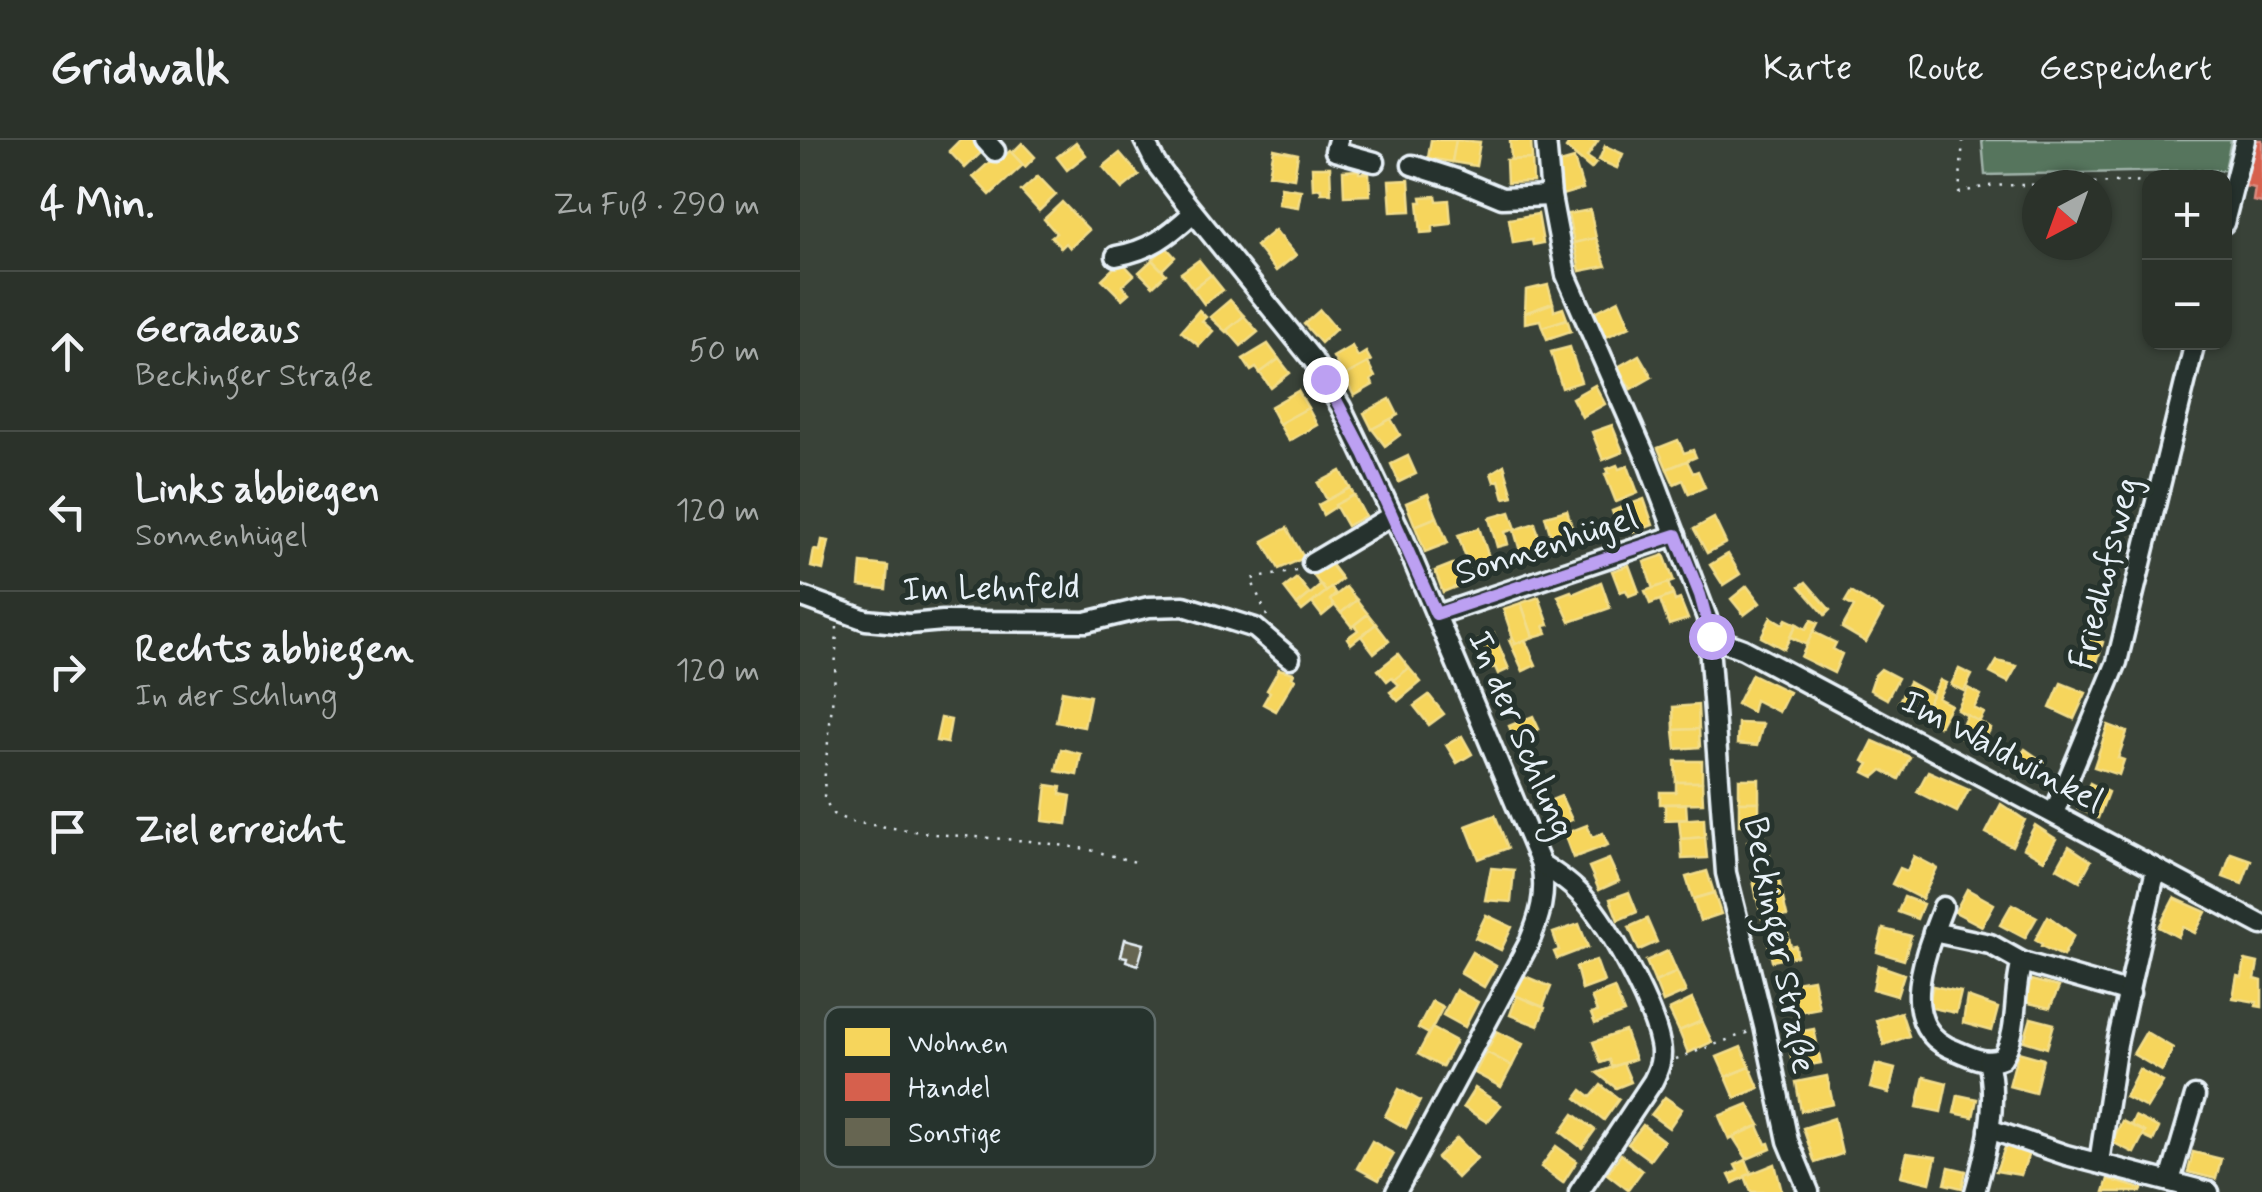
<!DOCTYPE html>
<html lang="de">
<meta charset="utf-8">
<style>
body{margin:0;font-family:Mynerve,sans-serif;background:#373e36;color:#f1f3f6}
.controls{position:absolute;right:30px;top:30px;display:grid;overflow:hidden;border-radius:20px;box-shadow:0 2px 8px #0004}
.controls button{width:90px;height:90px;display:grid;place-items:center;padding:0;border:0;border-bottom:2px solid #474d47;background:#2b322a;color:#f1f3f6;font:50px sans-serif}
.compass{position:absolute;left:1222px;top:30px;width:90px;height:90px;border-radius:50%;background:#2b322a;box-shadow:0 2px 8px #0004;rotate:221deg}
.stop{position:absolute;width:30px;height:30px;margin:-22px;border:8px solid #bca0f2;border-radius:50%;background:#fff}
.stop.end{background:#bca0f2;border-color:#fff;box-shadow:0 2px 10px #0008}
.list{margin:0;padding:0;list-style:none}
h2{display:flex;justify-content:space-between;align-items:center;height:130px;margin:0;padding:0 40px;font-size:42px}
h2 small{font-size:32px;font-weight:400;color:#a6aaa8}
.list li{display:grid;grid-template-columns:65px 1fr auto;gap:30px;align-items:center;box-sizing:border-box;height:160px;padding:0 40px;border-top:2px solid #474d47}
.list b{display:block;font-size:38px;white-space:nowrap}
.list p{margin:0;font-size:32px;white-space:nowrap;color:#a6aaa8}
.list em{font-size:32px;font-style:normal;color:#a6aaa8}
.icon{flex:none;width:55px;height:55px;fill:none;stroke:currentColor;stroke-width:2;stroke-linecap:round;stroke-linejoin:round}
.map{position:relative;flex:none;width:1462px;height:1052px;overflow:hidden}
header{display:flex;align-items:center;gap:60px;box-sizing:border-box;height:140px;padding:0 50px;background:#2b322a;border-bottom:2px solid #474d47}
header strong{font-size:48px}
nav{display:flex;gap:55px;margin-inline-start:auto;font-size:35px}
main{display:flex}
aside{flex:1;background:#2b322a}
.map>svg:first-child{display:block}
.green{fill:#57755d;stroke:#a0b3aa;stroke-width:2.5}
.homes{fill:#f6d55c;stroke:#f2dd8b;stroke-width:2.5}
.shops{fill:#d6604d;stroke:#db8c80;stroke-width:2.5}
.building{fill:#666551;stroke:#e8f1f8;stroke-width:2.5}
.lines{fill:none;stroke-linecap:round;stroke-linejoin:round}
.minor-casing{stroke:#e8f1f8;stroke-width:25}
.path{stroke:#e8f1f8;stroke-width:2.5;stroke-dasharray:2.5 8;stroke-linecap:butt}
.minor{stroke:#26332d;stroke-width:18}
.route{stroke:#bca0f2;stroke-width:12}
.labels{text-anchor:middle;stroke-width:10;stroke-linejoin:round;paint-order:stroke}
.street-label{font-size:35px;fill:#e8f1f8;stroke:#26332d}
.key{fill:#26332d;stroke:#606c6a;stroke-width:2.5}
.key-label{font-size:28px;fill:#e8f1f8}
</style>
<header>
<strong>Gridwalk</strong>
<nav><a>Karte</a><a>Route</a><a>Gespeichert</a></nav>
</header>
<main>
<aside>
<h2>4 Min.<small>Zu Fuß · 290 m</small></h2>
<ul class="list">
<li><svg class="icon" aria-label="ahead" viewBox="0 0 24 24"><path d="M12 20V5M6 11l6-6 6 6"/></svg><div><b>Geradeaus</b><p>Beckinger Straße</p></div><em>50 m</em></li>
<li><svg class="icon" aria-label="left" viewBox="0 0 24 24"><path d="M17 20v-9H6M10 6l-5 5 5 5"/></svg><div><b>Links abbiegen</b><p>Sonnenhügel</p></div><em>120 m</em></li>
<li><svg class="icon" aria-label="right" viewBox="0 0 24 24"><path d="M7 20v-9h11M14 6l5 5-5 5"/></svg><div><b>Rechts abbiegen</b><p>In der Schlung</p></div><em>120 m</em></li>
<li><svg class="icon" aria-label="arrive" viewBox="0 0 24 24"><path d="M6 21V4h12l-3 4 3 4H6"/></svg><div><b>Ziel erreicht</b></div></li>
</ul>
</aside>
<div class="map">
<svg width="1462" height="1052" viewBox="0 0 1462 1052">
<rect width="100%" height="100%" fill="#394238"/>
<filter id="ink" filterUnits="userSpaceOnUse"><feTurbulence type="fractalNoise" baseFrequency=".01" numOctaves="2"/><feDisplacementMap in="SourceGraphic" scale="20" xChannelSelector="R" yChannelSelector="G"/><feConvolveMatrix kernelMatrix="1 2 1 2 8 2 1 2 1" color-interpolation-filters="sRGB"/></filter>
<g filter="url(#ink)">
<polygon class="green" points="1182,0 1431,0 1425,30 1185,35"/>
<g class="homes">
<polygon points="160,0 174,0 184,10 165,28 149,11"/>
<polygon points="631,0 656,0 652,22 628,18"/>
<polygon points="656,0 680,2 676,26 652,22"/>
<polygon points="710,0 731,1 732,19 711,20"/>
<polygon points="771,0 798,1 787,17 796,23 791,29 766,8"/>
<polygon points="276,2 286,15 267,30 257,17"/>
<polygon points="222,3 235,17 225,27 212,13"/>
<polygon points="805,6 823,14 817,28 799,20"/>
<polygon points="474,9 498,14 494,38 469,34"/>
<polygon points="210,11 223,25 190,55 173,37 193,19 197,23"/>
<polygon points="320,13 339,35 322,49 303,27"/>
<polygon points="732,19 733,42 707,43 706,20"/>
<polygon points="774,19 783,49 762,55 757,24"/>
<polygon points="512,27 530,27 531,53 521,53 521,48 513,49"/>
<polygon points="559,30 559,33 569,33 570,55 544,56 543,31"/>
<polygon points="238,36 256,55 239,71 221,51"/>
<polygon points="609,40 611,71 591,72 589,41"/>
<polygon points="481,47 501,50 498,67 478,64"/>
<polygon points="636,56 637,61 649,60 651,84 633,86 633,92 621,93 618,62 622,62 621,57"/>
<polygon points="262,62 289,90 270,108 266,103 261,108 251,97 256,93 244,79"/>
<polygon points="790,70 796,98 774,103 768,74"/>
<polygon points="738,74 743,103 733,105 732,100 713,103 709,79"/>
<polygon points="475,90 496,115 476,131 456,106"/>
<polygon points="796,98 806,126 780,131 774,103"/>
<polygon points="366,107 375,117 362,130 352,120"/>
<polygon points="352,120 366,134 353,146 339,132"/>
<polygon points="399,120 411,135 393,149 381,133"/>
<polygon points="321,121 334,135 322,146 329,153 322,159 302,139"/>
<polygon points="411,135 423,150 404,164 393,149"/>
<polygon points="748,145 753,163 725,173 726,150"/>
<polygon points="430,160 444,176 426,192 410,177"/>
<polygon points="819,160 830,186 806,197 795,172"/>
<polygon points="753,163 754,171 763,168 767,179 742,187 740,180 725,183 725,173"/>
<polygon points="399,170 406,177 402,181 413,191 399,206 381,191"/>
<polygon points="520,170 536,189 521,203 504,184"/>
<polygon points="444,176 458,192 441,206 427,190"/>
<polygon points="767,179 771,191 747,199 742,187"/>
<polygon points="468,204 479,219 460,233 456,228 451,231 443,219"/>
<polygon points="552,206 558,217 566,212 571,221 544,236 533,217"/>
<polygon points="770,207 781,242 762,248 751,212"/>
<polygon points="839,215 852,237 831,249 818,227"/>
<polygon points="479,219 490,233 471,248 460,233"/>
<polygon points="568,223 575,237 571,240 573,245 554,256 544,236"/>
<polygon points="795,245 805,264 782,277 772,258"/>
<polygon points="498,251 508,268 479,284 470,267"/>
<polygon points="590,259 598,275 572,289 564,273"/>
<polygon points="508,268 517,285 489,301 479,284"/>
<polygon points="591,279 600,295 585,306 572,289"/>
<polygon points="812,285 823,312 803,320 792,292"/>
<polygon points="878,300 884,313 893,310 896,317 867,329 858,308"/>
<polygon points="608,316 616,334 599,342 591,324"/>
<polygon points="887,321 893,333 898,331 905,347 889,354 883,340 874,344 867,329"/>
<polygon points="704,325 713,356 704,358 699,340 694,342 691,333"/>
<polygon points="817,325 819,329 828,326 838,353 816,362 805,334 809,333 807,329"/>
<polygon points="541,331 550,348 527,360 518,343"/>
<polygon points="550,348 554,355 523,375 518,365"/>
<polygon points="628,354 637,377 615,386 606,363"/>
<polygon points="554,355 565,376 547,386 535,365"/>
<polygon points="844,359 853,385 834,392 825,366"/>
<polygon points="825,366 832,386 819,390 812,371"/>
<polygon points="767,370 776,401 754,407 745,376"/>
<polygon points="710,372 716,389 705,392 708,404 697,407 689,378"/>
<polygon points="637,377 648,403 625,412 615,386"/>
<polygon points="914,378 926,403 907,413 894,389"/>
<polygon points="735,383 743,411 722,418 714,390"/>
<polygon points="487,388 504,418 479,429 463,401"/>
<polygon points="679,388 692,426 671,433 658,395"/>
<polygon points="22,400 29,401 23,430 11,427 14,410 20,411"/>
<polygon points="928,414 940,434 923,445 910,425"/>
<polygon points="864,415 874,441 853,449 844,422"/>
<polygon points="529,422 542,439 526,452 513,435"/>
<polygon points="61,423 88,426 86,449 59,446"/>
<polygon points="653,424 657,435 664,432 668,442 643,452 635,431"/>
<polygon points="829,425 839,452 829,456 826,450 820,452 812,431"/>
<polygon points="497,438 510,454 497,465 484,448"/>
<polygon points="801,442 810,468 770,482 758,456 771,451 773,454"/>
<polygon points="1006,442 1030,470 1025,475 1000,446"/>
<polygon points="868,443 873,455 850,464 845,451"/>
<polygon points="521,445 526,452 502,471 497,465"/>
<polygon points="947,446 960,463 944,475 931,459"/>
<polygon points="546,447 557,460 541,473 530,460"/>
<polygon points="531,448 536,454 530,460 534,466 522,476 512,463"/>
<polygon points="1051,452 1083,471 1066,502 1042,488 1054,467 1045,462"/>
<polygon points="873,455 875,461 880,459 888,479 869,485 860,460"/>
<polygon points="739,457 749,485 744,486 747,493 733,497 721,463"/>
<polygon points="557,460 568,474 552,487 541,473"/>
<polygon points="721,463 733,497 715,504 703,469"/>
<polygon points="568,474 576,484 551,504 547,498 558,490 554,485"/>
<polygon points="971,477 983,484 986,479 997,484 984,509 961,497"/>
<polygon points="1011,480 1018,483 1007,505 990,497 997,484 1006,489"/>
<polygon points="576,484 589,501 574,513 561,496"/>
<polygon points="1013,492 1036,503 1033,509 1042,514 1034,533 1001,517"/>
<polygon points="694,494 709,529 698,534 695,527 689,529 677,501"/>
<polygon points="1284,496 1303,502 1295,529 1276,523"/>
<polygon points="713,498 715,504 725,500 736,525 723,531 709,500"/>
<polygon points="598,514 609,528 594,540 592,537 587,541 578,530"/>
<polygon points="1197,521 1217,526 1208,542 1190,533"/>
<polygon points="609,528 621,542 598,561 590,552 599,545 594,540"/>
<polygon points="479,529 494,533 492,537 495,539 476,571 463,564 470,552 467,550"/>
<polygon points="1081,529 1098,538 1087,559 1070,550 1075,535"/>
<polygon points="1159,529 1172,535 1164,551 1151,545"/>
<polygon points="952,534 989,552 979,572 955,560 952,572 937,564"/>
<polygon points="1140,540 1146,543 1138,558 1151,565 1139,586 1121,576"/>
<polygon points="1109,542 1132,555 1121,576 1098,563"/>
<polygon points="1261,543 1286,553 1274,579 1250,568"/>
<polygon points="1168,548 1181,555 1174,568 1184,573 1179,582 1157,570"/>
<polygon points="262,551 290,556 284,587 256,582"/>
<polygon points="629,555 644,574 629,585 614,566"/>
<polygon points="898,565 899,589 874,590 873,567"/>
<polygon points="1167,575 1191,588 1180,608 1157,596"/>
<polygon points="733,576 739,589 732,592 736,600 718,608 709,586"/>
<polygon points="141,578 151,580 147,603 136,601"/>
<polygon points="938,583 963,584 957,606 937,604"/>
<polygon points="1308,585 1327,592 1318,618 1324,620 1319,635 1294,627"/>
<polygon points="899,589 900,607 876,609 874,590"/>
<polygon points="662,596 672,614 657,623 646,605"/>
<polygon points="1073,601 1110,617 1099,639 1082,630 1074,637 1064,632 1069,624 1063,621"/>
<polygon points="261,609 281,614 277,635 256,631"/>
<polygon points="1225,609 1244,622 1233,638 1214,625"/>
<polygon points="875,621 902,621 902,642 876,642"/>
<polygon points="1128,631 1169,649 1157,672 1117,652"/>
<rect x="939" y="639" width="20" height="23"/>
<polygon points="876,642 902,642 903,663 860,664 860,652 876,652"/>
<polygon points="1290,643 1308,652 1298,678 1278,668"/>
<polygon points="247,645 261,647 260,654 271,656 267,684 243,681"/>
<polygon points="761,656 772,680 752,689 742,664"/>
<rect x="939" y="662" width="20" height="23"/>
<polygon points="865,664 886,664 887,679 865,680"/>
<polygon points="1201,664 1225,680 1212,706 1186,693"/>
<polygon points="695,675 708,708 679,719 666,686"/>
<polygon points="904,678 905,697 881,699 879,680"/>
<polygon points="787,685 792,697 803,693 808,705 773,718 764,694"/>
<polygon points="1235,685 1256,699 1244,720 1223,708"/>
<polygon points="964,696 970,716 953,721 947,701"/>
<polygon points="905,697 907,718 882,719 881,699"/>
<polygon points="1269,706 1291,721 1280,741 1257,728"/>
<polygon points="1431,713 1451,720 1442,744 1423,737"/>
<polygon points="1114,716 1137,728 1122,759 1092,744 1100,728 1107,731"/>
<polygon points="809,719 819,741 799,750 789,727"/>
<polygon points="691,728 714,730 711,762 685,760"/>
<polygon points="907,731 914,753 893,759 886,737"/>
<polygon points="978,734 982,754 957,759 953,740"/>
<polygon points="1167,749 1194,764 1182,786 1155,772"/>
<polygon points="829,752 837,772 818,780 810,759"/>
<polygon points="914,753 921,774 900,781 893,759"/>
<polygon points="982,754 987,776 962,779 957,759"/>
<polygon points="1104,757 1123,764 1117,779 1098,772"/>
<polygon points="1374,758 1406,772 1395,793 1383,787 1378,797 1359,787"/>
<polygon points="1212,764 1237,777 1225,798 1200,785"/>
<polygon points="686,775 712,787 701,810 675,798"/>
<polygon points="1248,776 1274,795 1263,816 1241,806 1242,804 1235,800"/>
<polygon points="847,779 857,802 839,810 829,787"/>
<polygon points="779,784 788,807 757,819 754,812 759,810 753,793"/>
<polygon points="1083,789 1111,796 1104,820 1077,812"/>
<polygon points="988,794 991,807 996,806 997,816 972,821 967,798"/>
<polygon points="868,811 877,832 855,842 846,821"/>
<polygon points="672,812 696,826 684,847 660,833"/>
<polygon points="796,820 804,842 782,850 776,827"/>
<polygon points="1445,820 1458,823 1455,839 1462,841 1462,867 1456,866 1457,862 1433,858 1437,836 1442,837"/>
<polygon points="1078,825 1104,834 1097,856 1073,849"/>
<polygon points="877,832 886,852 863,862 855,842"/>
<polygon points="722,835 751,847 743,867 714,855"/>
<polygon points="1013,839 1019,868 992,873 990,860 981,861 978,845"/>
<polygon points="1231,840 1259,847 1250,868 1225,862"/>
<polygon points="1133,846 1161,852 1156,873 1128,867"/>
<polygon points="814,848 824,873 795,884 791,874 797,872 791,857"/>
<polygon points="656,850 678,862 665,887 643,875"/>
<polygon points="717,856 745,868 738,886 710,875"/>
<polygon points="1167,857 1198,868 1192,891 1163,883"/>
<polygon points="892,859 902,881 879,891 869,870"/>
<polygon points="632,861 643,867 629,894 618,888"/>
<polygon points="1101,872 1109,896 1084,905 1076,880"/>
<polygon points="1231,878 1254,884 1247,908 1224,901"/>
<polygon points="902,881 912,902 888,913 879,891"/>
<polygon points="632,888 656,901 642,927 618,914"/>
<polygon points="1014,889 1021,923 993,928 987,894"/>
<polygon points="697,891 723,904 712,926 686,912"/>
<polygon points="825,891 835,919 811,927 809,920 801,923 793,902"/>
<polygon points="1346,892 1373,908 1362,931 1333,914"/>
<polygon points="941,907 950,927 926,937 917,917"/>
<polygon points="686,912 712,926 701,947 675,933"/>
<polygon points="1218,912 1243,919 1235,953 1209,946"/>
<polygon points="823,923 831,942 816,948 797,933"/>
<polygon points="1076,924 1095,929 1089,953 1070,948"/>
<polygon points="950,927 959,948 935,958 926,937"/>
<polygon points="1339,929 1363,942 1347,968 1325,957"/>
<polygon points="1027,936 1033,964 1001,971 996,942"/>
<polygon points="1124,937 1147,943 1141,972 1117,967"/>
<polygon points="801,945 819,959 804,980 776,958 782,950 791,957"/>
<polygon points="675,948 701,965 687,982 663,967"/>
<polygon points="599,949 620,961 606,988 585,976"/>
<polygon points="1158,955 1177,959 1173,977 1154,973"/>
<polygon points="865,957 882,969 869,988 851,975"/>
<polygon points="948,964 960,985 929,999 919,976"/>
<polygon points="774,974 795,990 782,1008 761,992"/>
<polygon points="1335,976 1359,988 1353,1001 1342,996 1345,992 1331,985"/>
<polygon points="1034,978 1042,1014 1015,1023 1003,988"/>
<polygon points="1322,981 1345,992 1334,1013 1312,1002"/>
<polygon points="843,985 864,1001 850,1020 828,1004"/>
<polygon points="958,986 966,1004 969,1003 971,1009 947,1019 933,997"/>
<polygon points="657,998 677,1018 657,1038 637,1018"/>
<polygon points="572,1001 594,1014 579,1040 557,1028"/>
<polygon points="1206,1005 1229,1013 1221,1035 1196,1031"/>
<polygon points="756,1006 777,1021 763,1043 741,1027"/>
<polygon points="1393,1012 1421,1019 1416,1039 1388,1032"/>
<polygon points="1107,1013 1136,1017 1130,1043 1101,1036"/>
<polygon points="821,1014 842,1031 828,1050 807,1034"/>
<polygon points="946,1020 952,1034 933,1043 929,1035 938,1031 935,1025"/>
<polygon points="975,1024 982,1052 951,1052 945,1036"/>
<polygon points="1149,1027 1166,1031 1162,1048 1145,1044"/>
<polygon points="1308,1039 1342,1049 1341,1052 1304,1052"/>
</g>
<polygon class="shops" points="1453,0 1462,0 1462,63 1453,61 1455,48 1444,46"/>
<polygon class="building" points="325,799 344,804 338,825 326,821 327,817 321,816"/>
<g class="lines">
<g class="minor-casing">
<g id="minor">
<polyline points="185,0 195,11"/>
<path d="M344,0L356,24L378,53L513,220L541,267L604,399L741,724C747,754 740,777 728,805L596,1052"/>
<polyline points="538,0 535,11 575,22"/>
<polyline points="746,0 751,56 766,135 848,322 907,478 926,733 964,886 988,1001 1009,1052"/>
<polyline points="612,25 656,39 702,58 751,56"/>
<polyline points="1424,83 1445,0"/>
<path d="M316,116C350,110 368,96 393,73"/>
<polyline points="512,423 593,375"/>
<polyline points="0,456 66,480 109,484 143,481 286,482 349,467 384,466 455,488 490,518"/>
<polyline points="636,475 876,395"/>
<polyline points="911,497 943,509 1462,785"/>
<polyline points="1254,673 1317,522 1395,202"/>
<path d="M741,724C757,734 772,744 784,758C810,787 853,866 860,904C863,918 859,929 853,941L779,1052"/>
<path d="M1143,767C1125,814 1093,888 1157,911C1172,917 1186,925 1202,918C1220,891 1212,853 1222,822"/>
<polyline points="1133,792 1190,804 1222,822 1330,853"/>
<polyline points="1189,989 1266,1015 1409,1052"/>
<polyline points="1299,1023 1317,904 1356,729"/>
<polyline points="1370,1041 1395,956"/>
<path d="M1175,1052C1186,1012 1199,962 1188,922"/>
</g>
</g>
<g class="path">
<polyline points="1163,0 1159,53 1187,46 1350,41"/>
<polyline points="467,476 451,439 496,431"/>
<polyline points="37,487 35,536 25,630 24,658 33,674 51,682 135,694 230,701 287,709 339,723"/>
<polyline points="876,919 949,892"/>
</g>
<use href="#minor" class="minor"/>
</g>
</g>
<g class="lines" filter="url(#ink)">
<polyline class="route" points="525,239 565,315 636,474 876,395 900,455 911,496"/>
</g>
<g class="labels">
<g class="street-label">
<text transform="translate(746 404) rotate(-18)" y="12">Sonnenhügel</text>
<text transform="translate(1303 433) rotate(-76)" y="12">Friedhofsweg</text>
<text transform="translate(191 447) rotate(-1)" y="12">Im Lehnfeld</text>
<text transform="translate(722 594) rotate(67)" y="12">In der Schlung</text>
<text transform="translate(1203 610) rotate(28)" y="12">Im Waldwinkel</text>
<text transform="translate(981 805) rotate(79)" y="12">Beckinger Straße</text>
</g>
</g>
<rect x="25" y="867" width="330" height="160" rx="15" class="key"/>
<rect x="45" y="888" width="45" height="28" fill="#f6d55c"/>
<rect x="45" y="933" width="45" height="28" fill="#d6604d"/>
<rect x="45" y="978" width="45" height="28" fill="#666551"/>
<g class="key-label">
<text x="108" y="912">Wohnen</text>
<text x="108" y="957">Handel</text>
<text x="108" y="1002">Sonstige</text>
</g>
</svg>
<div class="controls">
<button>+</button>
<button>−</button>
</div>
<svg class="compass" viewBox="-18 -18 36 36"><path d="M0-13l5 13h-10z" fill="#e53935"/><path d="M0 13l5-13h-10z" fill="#a6aaa8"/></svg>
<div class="stop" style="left:911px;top:496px"></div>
<div class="stop end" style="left:525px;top:239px"></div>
</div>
</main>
